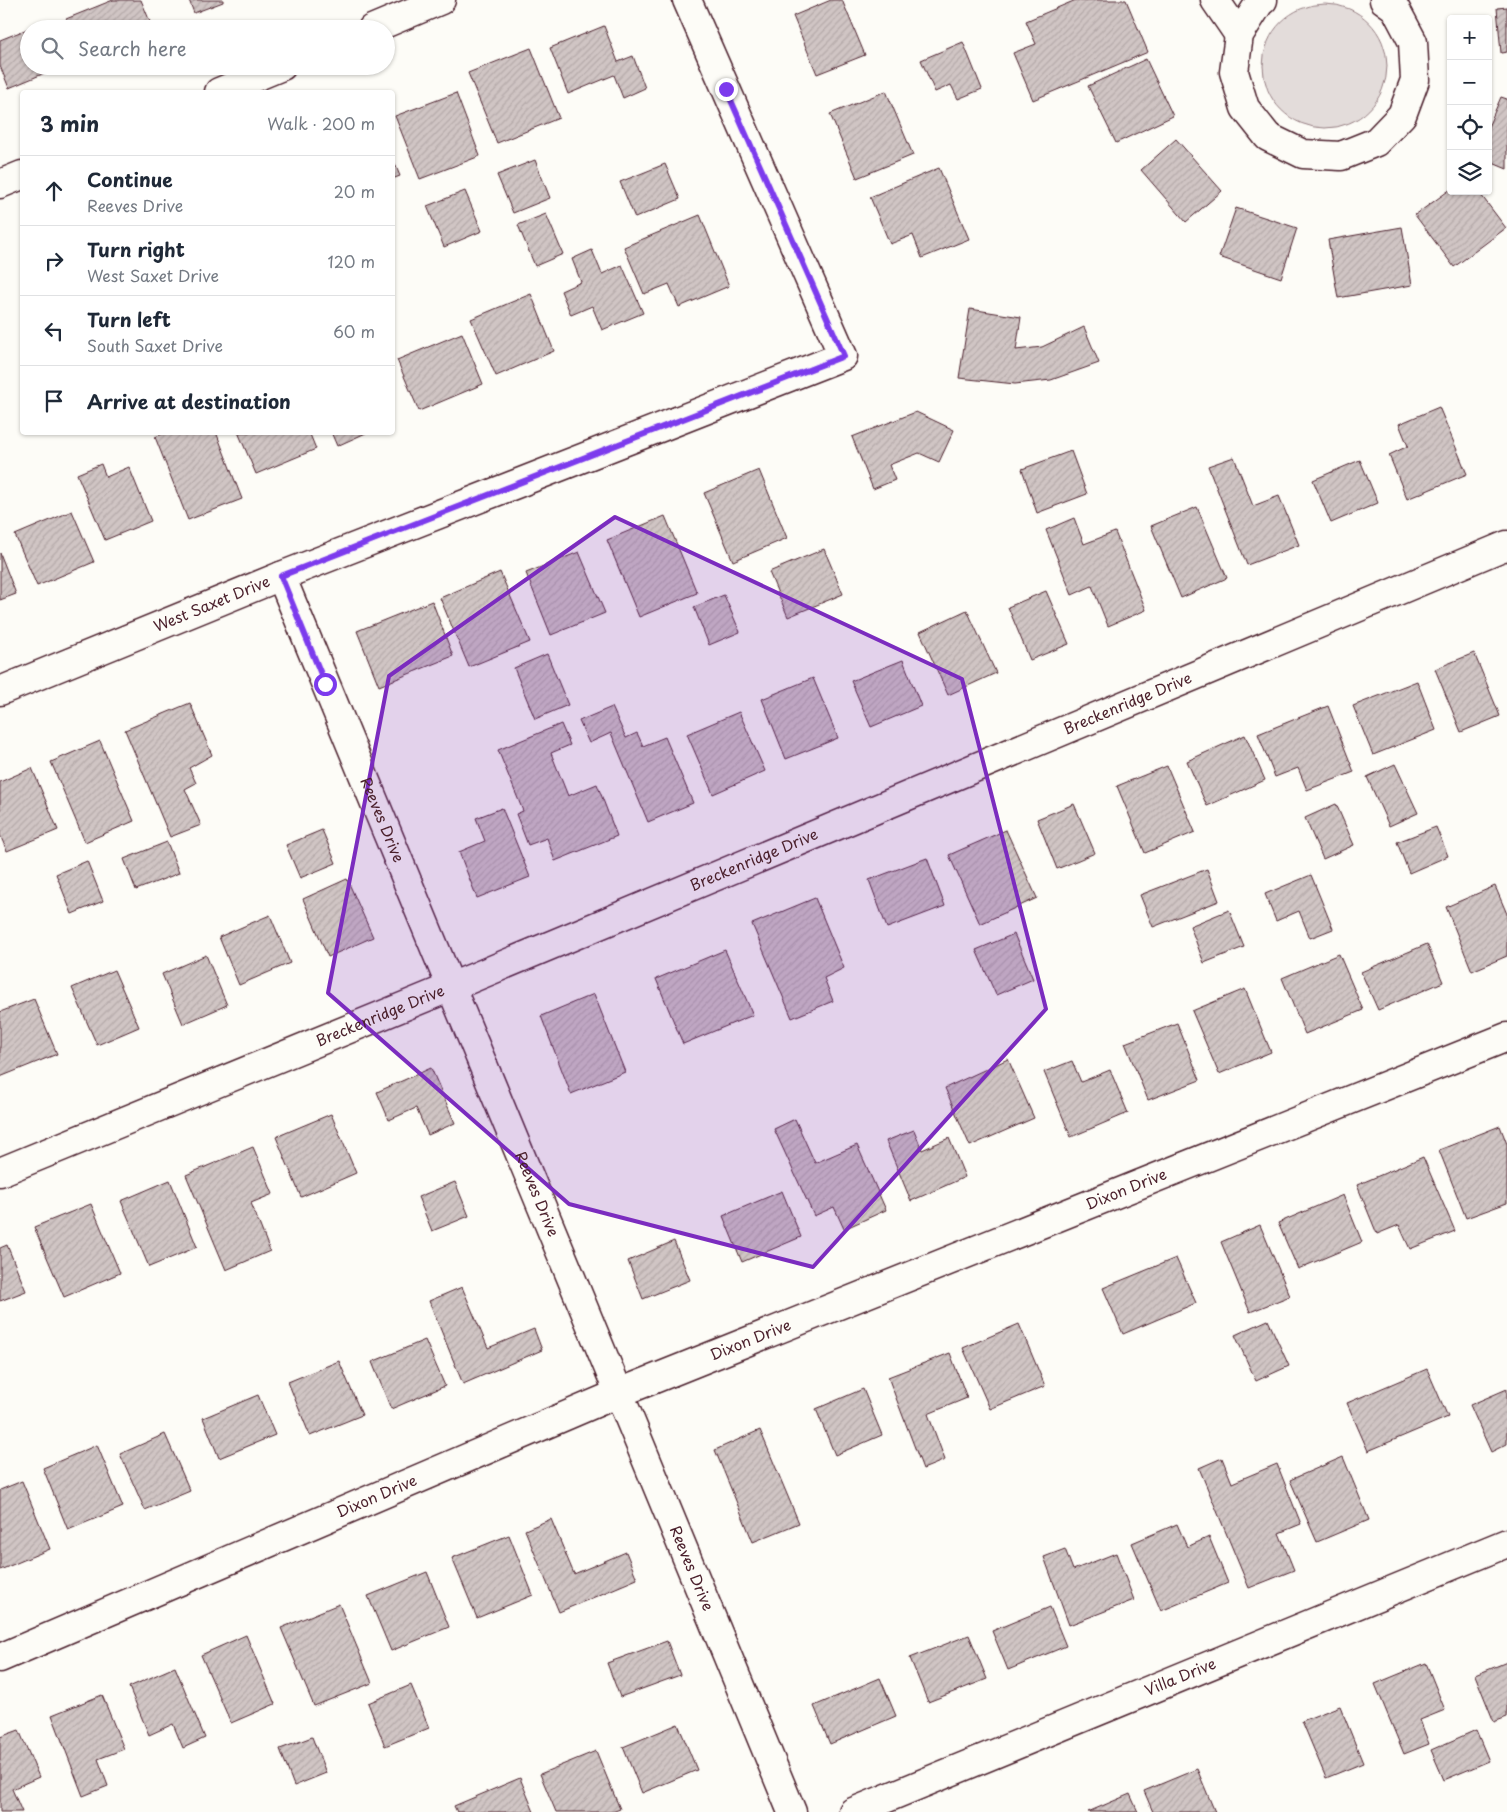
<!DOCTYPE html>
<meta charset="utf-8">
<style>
body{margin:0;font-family:"Playpen Sans",sans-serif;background:#f6f6f7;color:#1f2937}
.controls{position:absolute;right:15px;top:15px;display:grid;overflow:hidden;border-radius:5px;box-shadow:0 1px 4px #0004}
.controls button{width:45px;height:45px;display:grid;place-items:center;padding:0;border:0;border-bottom:1px solid #e0e1e3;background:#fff;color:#1f2937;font:25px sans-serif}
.stop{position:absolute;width:15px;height:15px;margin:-11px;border:4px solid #7c3aed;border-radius:50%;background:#fff}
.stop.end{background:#7c3aed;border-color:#fff;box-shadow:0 1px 5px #0008}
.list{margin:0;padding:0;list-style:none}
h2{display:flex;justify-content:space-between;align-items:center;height:65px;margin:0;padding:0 20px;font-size:21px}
h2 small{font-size:16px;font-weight:400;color:#747a83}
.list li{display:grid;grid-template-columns:32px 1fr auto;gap:15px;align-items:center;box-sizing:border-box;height:70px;padding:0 20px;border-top:1px solid #e0e1e3}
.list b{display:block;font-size:19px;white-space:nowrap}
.list p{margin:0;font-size:16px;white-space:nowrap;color:#747a83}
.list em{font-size:16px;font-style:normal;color:#747a83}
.icon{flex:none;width:28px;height:28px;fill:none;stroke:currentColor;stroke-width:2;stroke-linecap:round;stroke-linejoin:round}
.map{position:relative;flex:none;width:1507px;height:1812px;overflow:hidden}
.search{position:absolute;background:#fff;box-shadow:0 1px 4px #0004;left:20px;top:20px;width:375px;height:55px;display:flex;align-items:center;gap:12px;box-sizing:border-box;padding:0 18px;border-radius:28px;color:#747a83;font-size:19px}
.panel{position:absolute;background:#fff;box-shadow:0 1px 4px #0004;left:20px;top:90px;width:375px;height:345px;border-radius:5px}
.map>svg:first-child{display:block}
.green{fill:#e3dcda;stroke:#967e82}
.building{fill:url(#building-hatch);stroke:#4a1f2b}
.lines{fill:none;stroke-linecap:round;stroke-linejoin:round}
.minor-casing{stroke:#4a1f2b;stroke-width:31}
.minor{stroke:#fdfcf7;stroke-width:28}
.route{stroke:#7c3aed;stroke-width:6}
.marked{fill:#7b2cbf;fill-opacity:0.2;stroke:#7b2cbf;stroke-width:4;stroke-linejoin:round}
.labels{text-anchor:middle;stroke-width:4.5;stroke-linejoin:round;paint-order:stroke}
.street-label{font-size:15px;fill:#4a1f2b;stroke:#fdfcf7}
</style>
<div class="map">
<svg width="1507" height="1812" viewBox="0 0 1507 1812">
<defs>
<pattern id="building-hatch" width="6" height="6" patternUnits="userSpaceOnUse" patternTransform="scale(1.25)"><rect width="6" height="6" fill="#d0c5c4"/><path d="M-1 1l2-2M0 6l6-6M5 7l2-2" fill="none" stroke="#b4a9a9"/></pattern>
</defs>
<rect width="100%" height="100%" fill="#fdfcf7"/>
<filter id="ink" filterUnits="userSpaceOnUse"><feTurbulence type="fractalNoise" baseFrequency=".02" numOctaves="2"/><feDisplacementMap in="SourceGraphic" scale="10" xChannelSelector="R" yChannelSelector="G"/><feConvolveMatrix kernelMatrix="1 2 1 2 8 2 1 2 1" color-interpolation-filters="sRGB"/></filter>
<g filter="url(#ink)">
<circle class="green" cx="1325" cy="66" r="62"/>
<g class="building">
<polygon points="113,0 141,0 153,29 70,29 66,19"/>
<polygon points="189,0 223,0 223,2 194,13"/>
<polygon points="831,0 842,0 865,55 817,74 793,16"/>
<polygon points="1076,0 1126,0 1148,52 1033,100 1013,53 1036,44 1026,21"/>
<polygon points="1507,7 1507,52 1501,53 1497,8"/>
<polygon points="40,24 42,29 29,29 29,66 56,66 57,68 9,88 0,66 0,40"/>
<polygon points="604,26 618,62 633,56 645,88 623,98 614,75 568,94 550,48"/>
<polygon points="963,42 982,89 958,99 951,85 935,92 921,60"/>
<polygon points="531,48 559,118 497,143 468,73"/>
<polygon points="1146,59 1173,116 1116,143 1088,86"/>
<polygon points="886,91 913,155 857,178 830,114"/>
<polygon points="456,93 480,156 420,179 395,116"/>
<polygon points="1501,97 1507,99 1507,169 1488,161 1488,127"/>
<polygon points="1176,139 1222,191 1186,222 1141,170"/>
<polygon points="392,157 400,176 392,179"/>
<polygon points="535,160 550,198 513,213 497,175"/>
<polygon points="665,164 680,199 635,218 620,182"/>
<polygon points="939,168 969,239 922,258 913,235 890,244 870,197"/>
<polygon points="1451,189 1451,191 1478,191 1506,228 1454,267 1415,215"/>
<polygon points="465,191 482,231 444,247 427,206"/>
<polygon points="1236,208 1297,228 1281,278 1219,257"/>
<polygon points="546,214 563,254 535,266 518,225"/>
<polygon points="700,215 729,286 679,307 669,284 644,294 624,247"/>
<polygon points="1402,227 1412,285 1338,298 1328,240"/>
<polygon points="592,250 602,274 622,265 643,313 602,330 592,306 571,315 561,291 581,282 572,259"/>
<polygon points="531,294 554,351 496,376 471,319"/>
<polygon points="970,309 1021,317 1016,350 1042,347 1084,327 1099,363 1051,380 1015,384 959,378"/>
<polygon points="462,333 483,384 419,411 397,360"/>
<polygon points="1439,407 1467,474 1407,499 1389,455 1408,446 1399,424"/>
<polygon points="916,412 954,430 939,462 919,453 889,465 895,480 873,489 852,437"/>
<polygon points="167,432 216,432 242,499 188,520 155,437"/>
<polygon points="238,432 309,432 316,449 256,474"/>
<polygon points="331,432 368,432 337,446"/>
<polygon points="1071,451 1087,494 1037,513 1022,469"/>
<polygon points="1234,457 1253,506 1279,496 1299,545 1247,565 1208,466"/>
<polygon points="1360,460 1378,503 1331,523 1313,480"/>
<polygon points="101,464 106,477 129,467 151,521 105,540 77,474"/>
<polygon points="759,470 787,538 733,561 704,493"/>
<polygon points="1197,507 1227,578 1181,598 1151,526"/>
<polygon points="72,511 94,562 37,586 15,535"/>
<polygon points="665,516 697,593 639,617 607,540"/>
<polygon points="1074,518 1084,544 1115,532 1146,610 1108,626 1092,586 1072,595 1046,530"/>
<polygon points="824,549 843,594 788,617 769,572"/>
<polygon points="579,552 605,613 551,635 526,573"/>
<polygon points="0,553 16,594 0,600"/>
<polygon points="500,572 530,642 469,667 440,598"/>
<polygon points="1046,591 1069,644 1030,660 1008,607"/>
<polygon points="724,595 740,632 709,645 694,607"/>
<polygon points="432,601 453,656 379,686 357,631"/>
<polygon points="967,610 996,673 948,695 920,632"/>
<polygon points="1474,653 1500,716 1461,732 1435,669"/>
<polygon points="547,654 568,705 535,719 514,668"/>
<polygon points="903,660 921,706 871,727 851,681"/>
<polygon points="813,678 838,738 786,759 762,699"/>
<polygon points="1417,681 1436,730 1373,755 1353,706"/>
<polygon points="190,703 212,755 189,768 196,783 185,789 201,825 170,837 125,730"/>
<polygon points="1328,706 1354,772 1307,790 1298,768 1275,777 1258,734"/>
<polygon points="612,707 626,738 637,733 643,746 665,737 693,803 648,822 611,733 589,743 579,721"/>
<polygon points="739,712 765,771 713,794 687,734"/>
<polygon points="561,724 570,745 551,753 568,796 597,784 617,836 555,861 547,838 528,845 516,814 523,811 498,750"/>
<polygon points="1245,735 1265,780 1207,806 1187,761"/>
<polygon points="100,741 134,821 85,842 51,762"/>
<polygon points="1395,764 1418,813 1389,826 1367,777"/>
<polygon points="1167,766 1195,832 1145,853 1117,786"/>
<polygon points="32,768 58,830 7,851 0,835 0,782"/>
<polygon points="1074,804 1095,853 1057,869 1037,819"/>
<polygon points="1336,804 1354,845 1323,859 1305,818"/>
<polygon points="502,808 530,877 477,898 459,852 485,841 476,818"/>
<polygon points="1436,827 1448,856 1409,873 1397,842"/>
<polygon points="322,830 336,863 300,878 286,845"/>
<polygon points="1006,830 1037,898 980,924 949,855"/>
<polygon points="167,842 179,873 136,890 124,859"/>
<polygon points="927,858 945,906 887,928 869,880"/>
<polygon points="87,861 103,901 72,914 56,874"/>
<polygon points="1207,869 1219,901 1153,927 1140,895"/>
<polygon points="1311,875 1333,929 1310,938 1299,911 1276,921 1265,894"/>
<polygon points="347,879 373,937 328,957 303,899"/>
<polygon points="1495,886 1507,914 1507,956 1472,971 1446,907"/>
<polygon points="815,898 844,968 824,978 833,1001 792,1018 752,924"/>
<polygon points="1229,910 1244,947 1204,963 1190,926"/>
<polygon points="270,915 290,963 239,985 219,937"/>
<polygon points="1014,934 1033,979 996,995 976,950"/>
<polygon points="1427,944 1443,982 1378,1010 1361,972"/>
<polygon points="725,950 753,1015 683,1044 656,979"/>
<polygon points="1339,954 1363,1010 1305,1034 1282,978"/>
<polygon points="206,955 227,1005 183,1024 162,974"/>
<polygon points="114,970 139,1027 97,1045 72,988"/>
<polygon points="1245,989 1271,1052 1219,1074 1192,1011"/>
<polygon points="594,994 625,1072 571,1094 541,1016"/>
<polygon points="34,999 57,1054 0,1077 0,1012"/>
<polygon points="1177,1023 1200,1080 1148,1100 1125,1043"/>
<polygon points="1008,1059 1034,1118 970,1146 945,1088"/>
<polygon points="1072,1061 1081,1082 1110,1070 1128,1113 1071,1137 1044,1072"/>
<polygon points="431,1068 455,1123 428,1135 416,1108 389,1120 377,1092"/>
<polygon points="331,1114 356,1173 301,1197 276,1137"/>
<polygon points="795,1119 815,1163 857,1145 886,1210 844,1229 834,1207 814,1216 774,1129"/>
<polygon points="1500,1126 1507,1144 1507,1203 1466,1218 1439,1150"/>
<polygon points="914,1130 922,1150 949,1138 965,1177 911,1201 886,1141"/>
<polygon points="253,1147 273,1194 251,1203 270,1251 226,1270 186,1175"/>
<polygon points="1423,1157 1455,1231 1410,1249 1399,1225 1377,1234 1357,1185"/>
<polygon points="170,1180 197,1247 149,1267 121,1201"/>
<polygon points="455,1182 469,1216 432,1231 418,1197"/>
<polygon points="782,1191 801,1237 742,1262 723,1216"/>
<polygon points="1343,1195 1362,1242 1298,1269 1278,1223"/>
<polygon points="91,1204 120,1273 64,1297 34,1227"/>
<polygon points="1260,1225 1290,1296 1250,1312 1221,1242"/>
<polygon points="674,1241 690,1280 643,1299 628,1261"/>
<polygon points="7,1245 26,1291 0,1301 0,1248"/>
<polygon points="1176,1258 1196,1303 1123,1334 1103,1288"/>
<polygon points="462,1287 488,1348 534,1329 542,1350 463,1384 429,1301"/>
<polygon points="1268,1320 1289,1366 1256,1381 1235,1335"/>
<polygon points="1019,1324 1045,1386 990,1409 963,1348"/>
<polygon points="425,1340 445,1386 391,1409 372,1362"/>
<polygon points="950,1353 967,1398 928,1414 945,1460 923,1469 888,1377"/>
<polygon points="339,1361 362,1415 310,1436 288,1382"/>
<polygon points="1427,1369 1448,1417 1368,1451 1347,1403"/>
<polygon points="863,1389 882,1435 835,1455 816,1409"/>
<polygon points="1507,1389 1507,1444 1491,1452 1470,1405"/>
<polygon points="258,1395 275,1435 219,1458 203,1418"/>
<polygon points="760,1430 799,1523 753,1542 715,1450"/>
<polygon points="165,1434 190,1491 145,1510 120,1454"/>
<polygon points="97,1445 123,1507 68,1530 43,1468"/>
<polygon points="1343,1457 1369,1520 1317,1542 1290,1480"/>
<polygon points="1222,1458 1232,1483 1277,1464 1301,1524 1279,1533 1294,1570 1249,1588 1199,1468"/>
<polygon points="22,1481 50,1549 0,1570 0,1490"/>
<polygon points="551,1519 574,1574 626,1552 637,1579 559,1612 525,1530"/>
<polygon points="1177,1524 1187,1547 1209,1537 1228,1583 1161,1611 1132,1543"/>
<polygon points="509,1535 533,1595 477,1618 452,1558"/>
<polygon points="1065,1549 1073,1570 1116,1553 1134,1600 1069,1625 1044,1557"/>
<polygon points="427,1572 449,1627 391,1651 368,1596"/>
<polygon points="339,1604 372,1683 314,1706 281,1628"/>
<polygon points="1050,1607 1066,1646 1008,1670 992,1631"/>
<polygon points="246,1635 275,1704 231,1723 201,1655"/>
<polygon points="969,1635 987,1679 928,1702 910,1658"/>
<polygon points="667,1641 680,1675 620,1697 607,1663"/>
<polygon points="1507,1662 1507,1717 1494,1722 1475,1675"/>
<polygon points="1426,1663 1445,1710 1420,1720 1429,1744 1404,1754 1375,1684"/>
<polygon points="175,1667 205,1738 183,1748 173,1724 149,1735 129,1687"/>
<polygon points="880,1678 896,1716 830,1744 814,1706"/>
<polygon points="411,1685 429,1728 385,1746 368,1703"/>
<polygon points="102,1695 124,1749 98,1759 108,1786 83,1796 52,1715"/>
<polygon points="1340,1706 1363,1763 1326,1778 1302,1721"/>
<polygon points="678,1724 697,1770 642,1793 623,1747"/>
<polygon points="19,1730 39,1777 12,1789 22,1812 0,1812 0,1737"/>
<polygon points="1476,1730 1489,1761 1444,1780 1431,1750"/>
<polygon points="312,1737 326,1773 294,1786 280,1749"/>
<polygon points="596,1751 620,1809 612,1812 556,1812 540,1774"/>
<polygon points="1197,1769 1215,1812 1153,1812 1144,1791"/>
<polygon points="520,1778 534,1812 457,1812 454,1806"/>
<polygon points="1130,1794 1138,1812 1088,1812"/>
</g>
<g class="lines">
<g class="minor-casing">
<g id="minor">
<polyline points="1215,0 1239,35"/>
<polyline points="1263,0 1260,2 1239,35 1234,72 1245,108 1268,137 1303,154 1341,156 1376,142 1402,115 1415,80 1413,42 1395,8 1384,0"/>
<polyline points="372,29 441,0"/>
<polyline points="219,92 282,66"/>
<polyline points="0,184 22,175"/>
<path id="s1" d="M281,576L792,1812"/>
<path id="s2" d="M0,691L281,576L843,356L687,0"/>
<path id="s3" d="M0,1172L451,987L1507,545"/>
<path id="s4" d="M0,1658L619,1393L1507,1037"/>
<path id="s5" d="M853,1812L1507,1543"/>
</g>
</g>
<use href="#minor" class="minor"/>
</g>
</g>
<g class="lines" filter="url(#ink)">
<polyline class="route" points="325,684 281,576 844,356 726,89"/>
</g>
<path class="marked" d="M615,517L962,679L1046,1009L813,1267L569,1204L328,993L389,676Z"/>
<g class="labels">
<g class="street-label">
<text dy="5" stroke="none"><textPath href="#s2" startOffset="229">West Saxet Drive</textPath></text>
<text dy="5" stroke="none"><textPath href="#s3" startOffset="1221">Breckenridge Drive</textPath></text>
<text dy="5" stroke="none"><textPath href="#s1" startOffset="264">Reeves Drive</textPath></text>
<text dy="5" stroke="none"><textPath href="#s3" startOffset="816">Breckenridge Drive</textPath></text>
<text dy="5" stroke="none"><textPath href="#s3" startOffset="411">Breckenridge Drive</textPath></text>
<text dy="5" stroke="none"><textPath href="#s4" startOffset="1220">Dixon Drive</textPath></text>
<text dy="5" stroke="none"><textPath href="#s1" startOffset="669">Reeves Drive</textPath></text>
<text dy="5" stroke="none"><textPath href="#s4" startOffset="815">Dixon Drive</textPath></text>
<text dy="5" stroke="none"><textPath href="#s4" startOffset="410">Dixon Drive</textPath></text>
<text dy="5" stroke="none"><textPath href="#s1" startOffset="1074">Reeves Drive</textPath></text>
<text dy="5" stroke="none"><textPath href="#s5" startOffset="354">Villa Drive</textPath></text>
</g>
</g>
</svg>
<div class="controls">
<button>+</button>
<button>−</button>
<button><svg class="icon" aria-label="locate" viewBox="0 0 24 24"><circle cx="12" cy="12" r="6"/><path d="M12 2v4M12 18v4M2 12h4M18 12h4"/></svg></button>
<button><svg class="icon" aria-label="layers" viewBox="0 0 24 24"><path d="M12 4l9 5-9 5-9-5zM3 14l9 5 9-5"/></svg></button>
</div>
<div class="stop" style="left:325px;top:684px"></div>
<div class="stop end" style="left:726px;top:89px"></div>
<div class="search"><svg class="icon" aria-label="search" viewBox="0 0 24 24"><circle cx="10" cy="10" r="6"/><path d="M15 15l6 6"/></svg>Search here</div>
<section class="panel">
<h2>3 min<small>Walk · 200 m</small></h2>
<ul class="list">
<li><svg class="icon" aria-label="ahead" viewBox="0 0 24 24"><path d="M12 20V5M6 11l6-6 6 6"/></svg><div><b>Continue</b><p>Reeves Drive</p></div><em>20 m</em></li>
<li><svg class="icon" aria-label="right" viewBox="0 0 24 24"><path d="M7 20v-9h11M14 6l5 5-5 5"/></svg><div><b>Turn right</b><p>West Saxet Drive</p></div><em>120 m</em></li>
<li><svg class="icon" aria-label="left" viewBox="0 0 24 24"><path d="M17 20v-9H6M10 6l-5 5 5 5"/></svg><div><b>Turn left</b><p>South Saxet Drive</p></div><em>60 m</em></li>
<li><svg class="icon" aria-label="arrive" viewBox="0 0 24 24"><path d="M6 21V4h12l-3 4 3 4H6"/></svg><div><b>Arrive at destination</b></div></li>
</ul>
</section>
</div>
